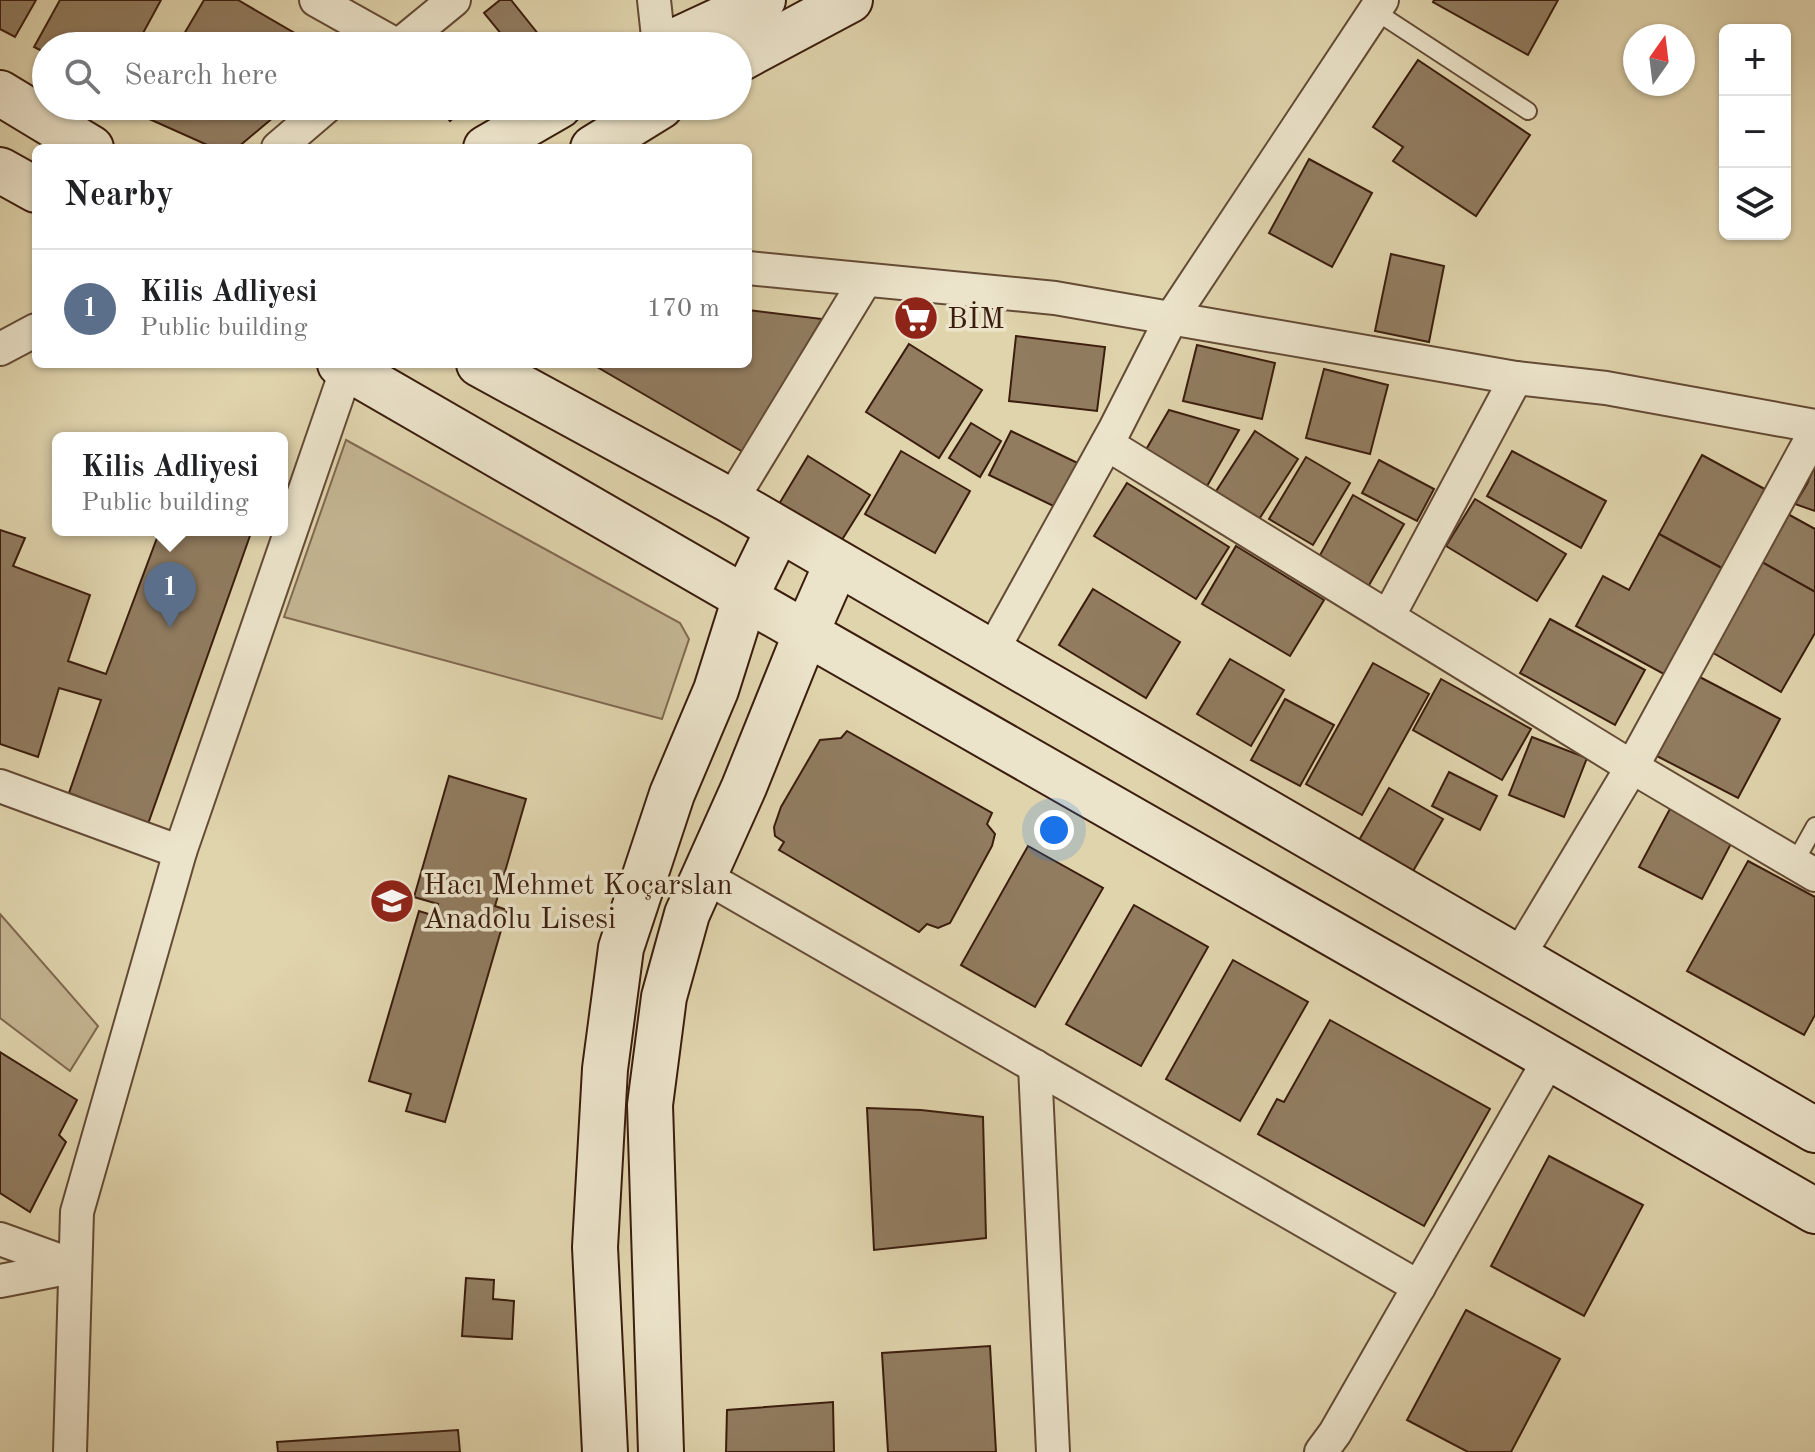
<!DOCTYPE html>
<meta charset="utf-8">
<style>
body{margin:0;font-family:"Old Standard TT",serif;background:#f6f6f6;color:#202124}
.controls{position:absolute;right:24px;top:24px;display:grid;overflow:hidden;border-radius:12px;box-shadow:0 2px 6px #0004}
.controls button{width:72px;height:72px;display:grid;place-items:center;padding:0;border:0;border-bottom:2px solid #e0e0e0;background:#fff;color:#202124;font:40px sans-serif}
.compass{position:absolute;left:1623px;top:24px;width:72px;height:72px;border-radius:50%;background:#fff;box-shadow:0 2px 6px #0004;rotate:14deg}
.you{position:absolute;left:1054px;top:830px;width:28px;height:28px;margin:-20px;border:6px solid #fff;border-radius:50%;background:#1a73e8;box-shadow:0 0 0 12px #1a73e833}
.badge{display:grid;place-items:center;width:52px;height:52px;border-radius:50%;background:#8f2418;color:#fff;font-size:26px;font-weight:700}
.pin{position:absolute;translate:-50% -66px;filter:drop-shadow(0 2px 4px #0008)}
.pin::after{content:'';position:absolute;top:42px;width:28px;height:24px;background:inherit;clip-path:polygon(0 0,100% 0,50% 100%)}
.popup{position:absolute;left:52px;top:432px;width:236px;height:104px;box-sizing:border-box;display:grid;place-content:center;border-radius:12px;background:#fff;filter:drop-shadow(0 2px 6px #0005);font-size:26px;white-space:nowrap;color:#757577}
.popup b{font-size:30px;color:#202124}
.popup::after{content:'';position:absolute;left:50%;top:100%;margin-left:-16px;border:16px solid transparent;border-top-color:#fff}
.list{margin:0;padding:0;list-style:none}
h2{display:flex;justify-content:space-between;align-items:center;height:104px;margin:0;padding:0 32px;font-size:34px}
h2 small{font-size:26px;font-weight:400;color:#757577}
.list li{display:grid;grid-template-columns:52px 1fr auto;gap:24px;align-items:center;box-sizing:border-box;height:120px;padding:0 32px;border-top:2px solid #e0e0e0}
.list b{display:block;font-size:30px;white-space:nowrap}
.list p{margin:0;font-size:26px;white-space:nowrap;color:#757577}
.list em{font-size:26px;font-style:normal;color:#757577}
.icon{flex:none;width:44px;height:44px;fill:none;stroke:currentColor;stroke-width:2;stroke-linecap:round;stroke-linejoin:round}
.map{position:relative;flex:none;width:1815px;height:1452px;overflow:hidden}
.search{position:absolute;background:#fff;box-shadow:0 2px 6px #0004;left:32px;top:32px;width:720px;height:88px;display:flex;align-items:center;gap:20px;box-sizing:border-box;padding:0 28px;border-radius:44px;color:#757577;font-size:30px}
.panel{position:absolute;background:#fff;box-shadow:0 2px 6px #0004;left:32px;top:144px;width:720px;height:224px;border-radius:12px}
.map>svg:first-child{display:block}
.green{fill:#c4b592;stroke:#806950;stroke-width:2}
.building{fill:#917c60;stroke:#3b1d0d;stroke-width:2}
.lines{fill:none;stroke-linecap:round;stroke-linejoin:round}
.lane-casing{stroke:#644b35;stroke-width:20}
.street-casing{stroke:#644b35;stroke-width:36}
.secondary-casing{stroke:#3b1d0d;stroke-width:48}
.lane{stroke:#ebe3ca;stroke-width:16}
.street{stroke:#ebe3ca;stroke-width:32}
.secondary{stroke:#ebe3ca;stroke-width:44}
.labels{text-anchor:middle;stroke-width:7;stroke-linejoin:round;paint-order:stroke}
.poi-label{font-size:30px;fill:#3b1d0d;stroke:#ebe3ca;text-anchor:start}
</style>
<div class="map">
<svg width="1815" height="1452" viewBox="0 0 1815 1452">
<rect width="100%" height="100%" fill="#e0d4ad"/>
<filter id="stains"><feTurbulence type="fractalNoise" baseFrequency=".0025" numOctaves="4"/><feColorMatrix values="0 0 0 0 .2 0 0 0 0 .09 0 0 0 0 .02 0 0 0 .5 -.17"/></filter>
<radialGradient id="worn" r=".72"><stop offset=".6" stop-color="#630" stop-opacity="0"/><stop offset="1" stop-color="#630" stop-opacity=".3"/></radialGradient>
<g class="green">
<polygon points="346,440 680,623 689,639 662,719 284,617"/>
<polygon points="0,914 98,1026 70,1071 0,1018"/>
</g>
<g class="building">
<polygon points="0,0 36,0 15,37 0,29"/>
<polygon points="60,0 161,0 136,46 46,46 46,53 34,47"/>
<polygon points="204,0 238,0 317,46 177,46"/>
<polygon points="500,0 511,0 547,45 511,46 484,13"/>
<polygon points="1434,0 1558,0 1528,55 1433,2"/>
<polygon points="1418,60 1530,135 1476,216 1393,161 1403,147 1373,127"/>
<polygon points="142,106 287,106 237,148 214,148 138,114"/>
<polygon points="437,106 467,106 450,121"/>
<polygon points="1309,159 1372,193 1332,267 1269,233"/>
<polygon points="1391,254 1444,266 1429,342 1375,331"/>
<polygon points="748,310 822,319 743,452 592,364 748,364"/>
<polygon points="1016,336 1105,347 1097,411 1009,401"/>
<polygon points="909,344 982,390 939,458 866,412"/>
<polygon points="1197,345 1275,363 1262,419 1183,401"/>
<polygon points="1324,369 1388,385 1370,454 1306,438"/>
<polygon points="1169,410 1239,430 1202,495 1140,460"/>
<polygon points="971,423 1001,441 980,477 949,458"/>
<polygon points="1011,431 1088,468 1066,512 989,475"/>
<polygon points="1255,431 1298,459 1254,527 1211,499"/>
<polygon points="901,451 970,491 935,553 865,514"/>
<polygon points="1512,451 1606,501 1581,548 1487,496"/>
<polygon points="1702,455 1772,493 1729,572 1659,534"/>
<polygon points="808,456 870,495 835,551 773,514"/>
<polygon points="1306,457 1350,483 1313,545 1269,519"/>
<polygon points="1379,460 1434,489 1417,521 1362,493"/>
<polygon points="1815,465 1815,511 1795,504 1807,484"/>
<polygon points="1127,483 1229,547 1196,599 1094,536"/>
<polygon points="1353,495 1404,524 1364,594 1314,566"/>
<polygon points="1475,499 1566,554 1537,601 1446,546"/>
<polygon points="1786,513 1815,529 1815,592 1760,561"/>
<polygon points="0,530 25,538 13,566 90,595 68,661 106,674 160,530 252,530 148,824 69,793 101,700 59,688 38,757 0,744"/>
<polygon points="1659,534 1729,572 1671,678 1576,626 1603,576 1629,590"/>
<polygon points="1236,546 1324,600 1290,656 1202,604"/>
<polygon points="1760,561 1815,592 1815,633 1781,692 1708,650"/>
<polygon points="1093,589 1180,642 1146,698 1059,645"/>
<polygon points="1550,619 1645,670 1615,725 1520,673"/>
<polygon points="1230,659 1284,690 1251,746 1197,714"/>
<polygon points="1373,663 1429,694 1362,815 1306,784"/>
<polygon points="1694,674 1780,719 1738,798 1653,754"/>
<polygon points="1441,679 1531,729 1502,780 1413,730"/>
<polygon points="1285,699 1334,725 1300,786 1251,760"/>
<polygon points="847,731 992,813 987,824 995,834 992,846 950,923 938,928 927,924 919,932 779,850 784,842 775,836 774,827 781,807 820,740 841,738"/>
<polygon points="1532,737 1587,758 1564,817 1509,795"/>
<polygon points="1449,772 1497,796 1480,830 1432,806"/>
<polygon points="449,776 526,799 495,906 507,910 445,1122 406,1111 411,1094 369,1081 419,911 435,916 438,904 414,897"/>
<polygon points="1389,788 1443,819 1412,873 1358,842"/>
<polygon points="1672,805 1734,838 1702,899 1639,867"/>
<polygon points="1028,846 1103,888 1035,1007 961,965"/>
<polygon points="1748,861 1815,897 1815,1015 1804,1035 1687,971"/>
<polygon points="1134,905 1208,947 1141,1066 1066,1024"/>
<polygon points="1233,960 1308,1002 1240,1121 1166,1079"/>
<polygon points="1330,1020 1490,1109 1424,1226 1258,1134 1277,1099 1284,1102"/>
<polygon points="0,1052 77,1100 59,1135 66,1142 30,1212 0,1193"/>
<polygon points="867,1108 921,1110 983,1117 986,1238 874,1250"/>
<polygon points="1549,1156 1643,1205 1584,1316 1491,1266"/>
<polygon points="466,1278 494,1280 493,1299 514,1301 512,1339 462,1336"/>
<polygon points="1466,1310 1560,1359 1511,1452 1468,1452 1407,1420"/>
<polygon points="990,1346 996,1452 888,1452 882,1353"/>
<polygon points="833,1402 834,1452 726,1452 727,1410"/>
<polygon points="458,1430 460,1452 278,1452 277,1442"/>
</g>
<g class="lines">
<g class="lane-casing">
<g id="lane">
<polyline points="1375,11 1528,111"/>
<polyline points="1795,862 1815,826"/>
</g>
</g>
<g class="street-casing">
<g id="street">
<polyline points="316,0 398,46"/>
<polyline points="654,0 659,46"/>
<polyline points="398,46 454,0"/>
<polyline points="278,148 327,106"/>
<polyline points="748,268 1055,298 1516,378 1606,388 1815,426"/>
<polyline points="0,349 36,330"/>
<polyline points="1107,444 1632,767 1815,875"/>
<polyline points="731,501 865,281"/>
<polyline points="1388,617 1516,378"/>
<polyline points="991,653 1115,429 1172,317 1382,0"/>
<polyline points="0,786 180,852"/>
<polyline points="704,876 1419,1287"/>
<polyline points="1518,957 1632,767 1815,432"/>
<polyline points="1035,1066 1053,1452"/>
<polyline points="0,1239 75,1266"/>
<polyline points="0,1281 72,1267"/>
<polyline points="70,1452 77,1212 180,852 347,368"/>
<polyline points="1321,1452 1335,1433 1550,1058"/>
</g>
</g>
<g class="secondary-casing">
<g id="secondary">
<polyline points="664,46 763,0"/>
<polyline points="738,60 850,0"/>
<polyline points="0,93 91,148"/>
<polyline points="486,148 559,106"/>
<polyline points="593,148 661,106"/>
<polyline points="0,170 36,190"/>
<polyline points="340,364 745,598 1550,1058 1815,1211"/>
<polyline points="479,364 731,501 1815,1130"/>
<polyline points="605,1452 595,1247 605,1069 621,948 672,794 716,690 745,598 778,530"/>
<polyline points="661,1452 650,1105 664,997 687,914 744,787 806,633 837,563"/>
</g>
</g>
<use href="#lane" class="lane"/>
<use href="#street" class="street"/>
<use href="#secondary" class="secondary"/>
</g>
<defs>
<g id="supermarket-disc" transform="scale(2.3)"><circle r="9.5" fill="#8f2418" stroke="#ebe3ca"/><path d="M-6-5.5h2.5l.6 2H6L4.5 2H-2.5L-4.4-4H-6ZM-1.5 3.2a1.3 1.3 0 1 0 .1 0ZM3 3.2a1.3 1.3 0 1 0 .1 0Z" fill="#fff"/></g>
<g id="school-disc" transform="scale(2.3)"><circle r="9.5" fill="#8f2418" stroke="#ebe3ca"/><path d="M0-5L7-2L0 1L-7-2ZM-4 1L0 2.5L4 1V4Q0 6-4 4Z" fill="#fff"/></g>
</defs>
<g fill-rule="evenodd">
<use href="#supermarket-disc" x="916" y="318"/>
<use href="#school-disc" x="392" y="901"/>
</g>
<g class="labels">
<g class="poi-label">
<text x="947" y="328">BİM</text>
<text x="423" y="894">Hacı Mehmet Koçarslan<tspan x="423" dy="34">Anadolu Lisesi</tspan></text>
</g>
</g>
<rect width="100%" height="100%" filter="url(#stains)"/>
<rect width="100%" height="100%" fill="url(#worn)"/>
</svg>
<div class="controls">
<button>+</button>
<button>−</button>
<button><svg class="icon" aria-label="layers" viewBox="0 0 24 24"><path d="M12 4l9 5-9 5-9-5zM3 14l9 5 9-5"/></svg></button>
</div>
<svg class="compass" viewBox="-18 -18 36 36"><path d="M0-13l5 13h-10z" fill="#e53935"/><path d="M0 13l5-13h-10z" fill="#757577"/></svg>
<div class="you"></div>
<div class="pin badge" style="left:170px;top:628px;background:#5c6f8a">1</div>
<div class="popup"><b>Kilis Adliyesi</b>Public building</div>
<div class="search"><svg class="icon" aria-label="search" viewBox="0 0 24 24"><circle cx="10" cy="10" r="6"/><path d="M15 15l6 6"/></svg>Search here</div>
<section class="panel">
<h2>Nearby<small></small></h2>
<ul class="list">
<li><span class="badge" style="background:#5c6f8a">1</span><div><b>Kilis Adliyesi</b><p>Public building</p></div><em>170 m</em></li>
</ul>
</section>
</div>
